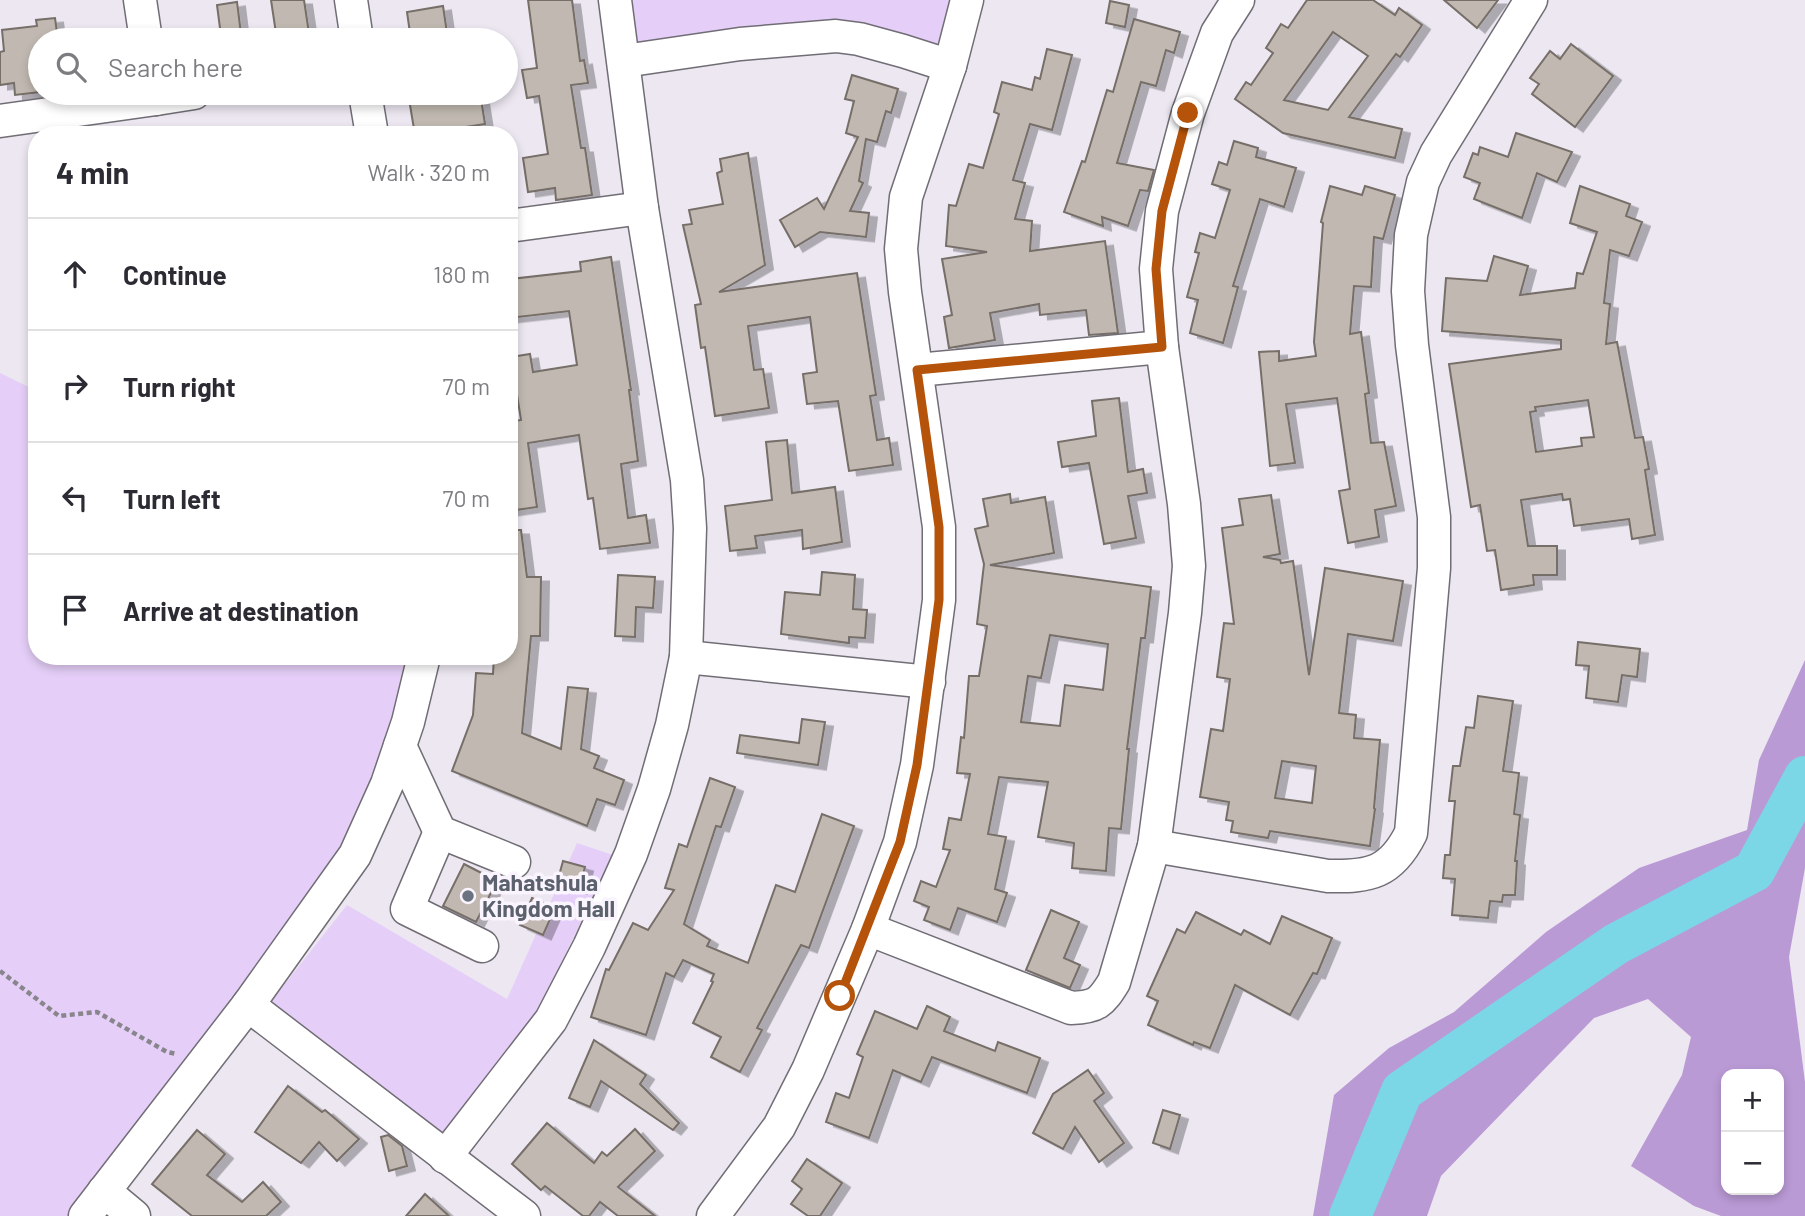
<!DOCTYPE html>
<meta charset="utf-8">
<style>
body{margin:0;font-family:Barlow,sans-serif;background:#f7f7f7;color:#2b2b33}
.controls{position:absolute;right:21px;bottom:21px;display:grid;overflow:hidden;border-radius:14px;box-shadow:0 4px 10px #0003}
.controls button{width:63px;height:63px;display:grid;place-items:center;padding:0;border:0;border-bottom:2px solid #e1e1e2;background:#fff;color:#2b2b33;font:35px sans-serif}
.stop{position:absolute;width:21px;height:21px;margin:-16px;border:5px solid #b45309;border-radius:50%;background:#fff}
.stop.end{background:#b45309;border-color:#fff;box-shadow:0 2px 7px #0008}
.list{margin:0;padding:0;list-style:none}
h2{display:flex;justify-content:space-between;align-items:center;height:91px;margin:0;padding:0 28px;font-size:30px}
h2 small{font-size:23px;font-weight:400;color:#7c7c81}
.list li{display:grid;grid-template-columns:46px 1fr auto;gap:21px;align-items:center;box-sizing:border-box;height:112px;padding:0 28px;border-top:2px solid #e1e1e2}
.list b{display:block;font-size:26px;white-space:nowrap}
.list em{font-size:23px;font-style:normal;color:#7c7c81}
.icon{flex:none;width:38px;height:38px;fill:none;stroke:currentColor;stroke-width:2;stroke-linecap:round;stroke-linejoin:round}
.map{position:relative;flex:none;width:1805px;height:1216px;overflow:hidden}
.search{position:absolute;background:#fff;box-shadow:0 4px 10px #0003;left:28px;top:28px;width:490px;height:77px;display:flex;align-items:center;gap:18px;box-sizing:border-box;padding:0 24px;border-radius:38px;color:#7c7c81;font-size:26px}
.panel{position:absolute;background:#fff;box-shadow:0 4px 10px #0003;left:28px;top:126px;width:490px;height:539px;border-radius:28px}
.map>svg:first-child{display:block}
.green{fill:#e5cff8}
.forest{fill:#ba9ad5;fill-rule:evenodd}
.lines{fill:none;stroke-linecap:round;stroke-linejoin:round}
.river{stroke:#7bd6e5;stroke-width:42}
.building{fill:#c1b9b1;stroke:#766e67;stroke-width:2;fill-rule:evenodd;filter:url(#shadow)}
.minor-casing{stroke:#716d75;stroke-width:35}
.path{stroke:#88858c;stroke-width:4.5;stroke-dasharray:5 3.5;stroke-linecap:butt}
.minor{stroke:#fff;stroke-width:32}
.route{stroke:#b45309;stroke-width:9}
.worship-dot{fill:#6b7280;stroke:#f9f4fe;stroke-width:2.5}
.labels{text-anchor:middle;stroke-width:7;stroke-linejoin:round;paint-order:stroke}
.worship-label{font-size:23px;font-weight:bold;fill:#5b616d;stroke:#f9f4fe;text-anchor:start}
</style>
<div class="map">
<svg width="1805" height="1216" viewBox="0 0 1805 1216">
<defs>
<filter id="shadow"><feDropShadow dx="8" dy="4.5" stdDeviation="0" flood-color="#0004"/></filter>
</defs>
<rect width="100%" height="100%" fill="#ece7f1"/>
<g class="green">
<polygon points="627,0 960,0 950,39 933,49 633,50"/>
<polygon points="0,373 37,391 37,656 416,656 346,851 76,1216 0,1216"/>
<polygon points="577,843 613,855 538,1011 443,1137 269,1004 347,905 507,999"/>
</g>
<path class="forest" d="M1805,660V868L1789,957L1805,1082V1216H1721L1694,1206L1631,1166L1682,1075L1691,1037L1648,999L1594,1018L1441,1176L1427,1216H1313L1334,1095L1389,1048L1454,1012L1546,932L1639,868L1747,830L1759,760ZM1726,1074H1779V1190H1726Z"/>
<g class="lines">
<polyline class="river" points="1350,1216 1402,1091 1616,944 1754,871 1805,777"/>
</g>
<g class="building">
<polygon points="271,0 304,0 310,40 277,40"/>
<polygon points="528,0 572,0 580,61 584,60 588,83 571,85 581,148 585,148 592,195 556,200 555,188 528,192 523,158 548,154 539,96 527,98 522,70 537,68"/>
<path d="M1307,0H1373L1395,15L1399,8L1422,25L1400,57L1396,54L1349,117L1402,129L1395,158L1283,133L1235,99L1246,82L1251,85L1273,53L1266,48L1281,24L1288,28ZM1333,32L1368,56L1328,110L1284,100Z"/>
<polygon points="1444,0 1498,0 1477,28"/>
<polygon points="1110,1 1129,5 1125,27 1106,23"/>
<polygon points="237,2 241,34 221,36 217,5"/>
<polygon points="443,6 448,40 411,40 407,12"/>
<polygon points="55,18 58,40 40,40 40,92 15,95 14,83 0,85 0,52 4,51 2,30 37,26 36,20"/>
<polygon points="1134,19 1180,32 1174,53 1166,50 1156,86 1141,82 1117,163 1154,170 1148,191 1140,190 1128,226 1102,217 1103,226 1064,212 1082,161 1085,162 1107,90 1113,92"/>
<polygon points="1571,44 1613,76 1575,127 1532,94 1539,84 1530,78 1550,51 1560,59"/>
<polygon points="1047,49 1072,55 1052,130 1030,124 1013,180 1025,183 1015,219 1032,221 1030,251 1105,241 1118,333 1089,335 1086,310 1040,315 1039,304 990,313 995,340 949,348 944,317 952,315 942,259 987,252 946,246 949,205 956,206 969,164 983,168 999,114 994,112 1002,82 1032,90 1035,77 1040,79"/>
<polygon points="852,75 898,89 891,113 886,111 877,142 866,139 859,181 863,183 850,211 869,213 866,237 820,232 795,247 780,220 817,198 824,209 858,137 846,133 854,101 845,99"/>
<polygon points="408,93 480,93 485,124 415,135"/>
<polygon points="1516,133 1572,152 1557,182 1537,173 1522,218 1474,199 1480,183 1464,177 1473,153 1478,155 1480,147 1508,157"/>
<polygon points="1234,141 1258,148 1256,157 1296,168 1284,207 1260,199 1233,286 1238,287 1223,343 1190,333 1198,300 1187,297 1199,253 1195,252 1200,233 1215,238 1230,190 1212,184 1219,162 1227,165"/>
<polygon points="748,153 765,265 719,292 857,273 876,395 870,396 877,440 889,438 893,465 849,471 838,401 807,404 803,374 817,372 810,317 748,326 754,370 763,369 769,408 715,416 705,347 701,348 695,305 701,304 683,225 692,224 689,210 723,204 717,173 722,171 720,159"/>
<polygon points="1330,186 1362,195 1365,186 1395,195 1383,239 1374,237 1371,287 1354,286 1350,334 1361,332 1369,393 1365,394 1371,443 1384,442 1396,506 1375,510 1379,537 1348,543 1339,491 1350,489 1337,398 1286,404 1295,463 1270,466 1259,352 1279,351 1279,361 1316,356 1314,342 1323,223 1321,222"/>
<path d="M1580,186L1630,204L1626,216L1642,222L1629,256L1610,250L1604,303L1610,304L1606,344L1617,342L1635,438L1643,437L1649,469L1645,470L1655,535L1632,539L1629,519L1574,526L1570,499L1563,500L1562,494L1521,500L1528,546H1557V575H1533L1534,585L1501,590L1495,550L1487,551L1480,505L1471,507L1449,364L1561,349V340L1442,331L1446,278L1487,281L1494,256L1528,266L1520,295L1575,288L1577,273L1583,274L1597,232L1570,223ZM1588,400L1594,437L1581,438L1582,446L1536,452L1530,412L1536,411L1535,407Z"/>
<polygon points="611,257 631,390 629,390 638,461 621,464 628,518 646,515 650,543 600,549 593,498 588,499 579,435 528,443 537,507 509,511 509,422 521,420 511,357 530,354 533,372 577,365 569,311 509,318 509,286 512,286 511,279 581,271 580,262"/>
<polygon points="1119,398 1128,472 1143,469 1147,493 1128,496 1136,538 1104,544 1089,463 1062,467 1058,442 1096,436 1092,401"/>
<polygon points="787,440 792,493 835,487 842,542 803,549 802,530 755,536 757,548 730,551 725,506 772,500 766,442"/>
<path d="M1010,494L1011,503L1045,497L1054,553L990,565L1151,587L1145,638H1141L1127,749H1129L1121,829L1109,828L1106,871L1072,868L1074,843L1038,837L1048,782L999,777L988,834L1006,837L995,889L1007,893L997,922L958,908L950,930L924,920L929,907L914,901L921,881L936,887L950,850L943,849L949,818L961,820L970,774L957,773L961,737L964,738L969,676H979L987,626L977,624L984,564L975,529L988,526L983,499ZM1050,635L1108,644L1103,690L1065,685L1060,726L1021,722L1028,676L1041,678Z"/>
<path d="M1271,495L1280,554L1263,557L1280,560L1281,563L1293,561L1309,675L1325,568L1403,581L1393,641L1348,634L1339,713L1356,715L1354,738L1380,740L1374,808L1375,809L1370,846L1270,831L1268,838L1231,832L1233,821L1226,820L1229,802L1200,797L1211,729L1223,731L1230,679L1217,677L1224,623L1234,624L1222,528L1243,525L1239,499ZM1282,761L1316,766L1312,803L1275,798Z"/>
<polygon points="509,530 521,530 527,577 541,577 540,636 531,636 522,733 561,749 568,687 588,689 581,749 599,756 594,768 624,780 615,805 597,799 587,826 452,771 473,715 476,673 493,674 494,656 509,656"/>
<polygon points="822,572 855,575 853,609 867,610 865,638 849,637 849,643 781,634 785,592 820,595"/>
<polygon points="618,575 655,577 653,608 636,607 635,637 615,636"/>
<polygon points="1578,642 1640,649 1637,677 1622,675 1618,702 1586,698 1589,666 1576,665"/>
<polygon points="1478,696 1513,701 1503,771 1519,773 1514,814 1520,815 1515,861 1517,861 1515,895 1503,895 1502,902 1490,901 1488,918 1452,915 1455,879 1443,878 1445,855 1450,855 1455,801 1449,801 1453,766 1460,766 1466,727 1474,728"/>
<polygon points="802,719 825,722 818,765 737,753 740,735 799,743"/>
<polygon points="710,778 735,787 721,827 716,826 684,924 710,940 707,946 748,963 776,885 795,892 822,814 854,826 809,948 801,945 757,1028 762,1030 740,1072 711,1057 721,1037 693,1023 713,982 711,981 714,974 683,960 674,977 666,973 646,1035 591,1017 606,969 609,970 633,923 648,930 674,890 665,888 679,844 687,847"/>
<polygon points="563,861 585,867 579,889 557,883"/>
<polygon points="464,864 497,881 476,922 443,906"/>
<polygon points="532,898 555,908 543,935 520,925"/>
<polygon points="1051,910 1079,922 1064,958 1080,965 1070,988 1026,970"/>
<polygon points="1196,912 1241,935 1244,930 1270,944 1282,916 1332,938 1317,974 1313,973 1290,1015 1235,985 1210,1048 1194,1042 1193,1045 1148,1025 1158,1001 1147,996 1177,929 1185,933"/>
<polygon points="927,1006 950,1017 944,1031 995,1051 998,1042 1040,1058 1027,1093 932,1057 921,1082 893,1070 869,1138 826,1122 836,1093 849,1098 863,1057 857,1054 875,1011 917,1029"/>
<polygon points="594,1040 646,1075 640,1084 679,1123 673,1130 601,1081 590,1107 569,1098"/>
<polygon points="1088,1070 1104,1093 1094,1101 1124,1143 1099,1162 1075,1127 1063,1149 1033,1133 1053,1094"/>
<polygon points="288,1086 322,1112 325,1110 359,1139 337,1161 319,1142 301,1163 255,1132"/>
<polygon points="1163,1110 1180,1115 1170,1149 1153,1143"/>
<polygon points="547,1123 594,1163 602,1152 607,1156 635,1129 655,1151 618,1187 655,1216 618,1216 600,1202 589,1216 583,1216 545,1186 541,1190 512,1164"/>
<polygon points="197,1130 225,1154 207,1175 242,1202 263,1182 281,1202 266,1216 192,1216 152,1184"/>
<polygon points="388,1135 402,1146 407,1166 389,1171 381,1137"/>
<polygon points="807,1159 842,1183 820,1216 808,1216 791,1204 802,1189 792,1181"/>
<polygon points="425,1194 449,1216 406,1216"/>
</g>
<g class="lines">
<g class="minor-casing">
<g id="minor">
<polyline points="140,0 146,40"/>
<polyline points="351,0 357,40"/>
<polyline points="624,61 740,44 836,36 859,39 903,51 950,66"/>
<polyline points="155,93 156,99 194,93"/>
<polyline points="365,93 372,135"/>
<polyline points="0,121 156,99"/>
<polyline points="509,226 642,208"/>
<polyline points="917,370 1162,347"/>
<polyline points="686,657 929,682"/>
<polyline points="400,746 440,832 514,862"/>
<polyline points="440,832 407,909 482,946"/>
<path d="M1154,846L1328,876C1370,877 1391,873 1411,833L1434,568V517L1412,345L1408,291L1411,235L1423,182L1436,154L1531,0"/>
<path d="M868,929L1071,1008C1097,1007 1101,1003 1114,982L1154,846L1185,613L1189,566L1184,504L1162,347L1156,269L1162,211L1188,113L1217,33L1238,0"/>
<polyline points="248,1005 524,1216"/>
<polyline points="445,1157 551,1020 589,947 631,854 654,789 672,725 686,657 690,528 687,480 642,208 615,0"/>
<polyline points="104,1191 134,1216"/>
<polyline points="85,1216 248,1005 355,855 387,784 408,722 424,656"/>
<polyline points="713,1216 779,1127 808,1070 868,929 900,842 917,765 939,600 939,527 905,292 901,249 906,197 950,66 967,0"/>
</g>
</g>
<polyline class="path" points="0,971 59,1016 97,1012 167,1052 177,1054"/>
<use href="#minor" class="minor"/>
</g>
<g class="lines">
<polyline class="route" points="840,996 900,842 917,765 939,600 939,527 917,370 1162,347 1156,269 1162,211 1188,113"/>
</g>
<circle class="worship-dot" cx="468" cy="896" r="7"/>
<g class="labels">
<g class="worship-label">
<text x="482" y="891">Mahatshula<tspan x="482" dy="26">Kingdom Hall</tspan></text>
</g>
</g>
</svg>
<div class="controls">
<button>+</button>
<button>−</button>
</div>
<div class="stop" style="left:840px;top:996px"></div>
<div class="stop end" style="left:1188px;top:113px"></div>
<div class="search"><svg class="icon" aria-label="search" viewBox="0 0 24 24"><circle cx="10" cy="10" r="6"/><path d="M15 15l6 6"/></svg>Search here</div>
<section class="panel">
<h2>4 min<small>Walk · 320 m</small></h2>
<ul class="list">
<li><svg class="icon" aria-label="ahead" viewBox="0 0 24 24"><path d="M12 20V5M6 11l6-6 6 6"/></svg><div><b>Continue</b></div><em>180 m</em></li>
<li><svg class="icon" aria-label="right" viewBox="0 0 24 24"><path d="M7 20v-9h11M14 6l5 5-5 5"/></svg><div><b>Turn right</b></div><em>70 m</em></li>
<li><svg class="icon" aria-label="left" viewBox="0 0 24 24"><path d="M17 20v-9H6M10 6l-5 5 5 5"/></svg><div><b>Turn left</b></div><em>70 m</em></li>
<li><svg class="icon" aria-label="arrive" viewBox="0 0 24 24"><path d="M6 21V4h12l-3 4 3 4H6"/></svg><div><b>Arrive at destination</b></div></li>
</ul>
</section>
</div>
